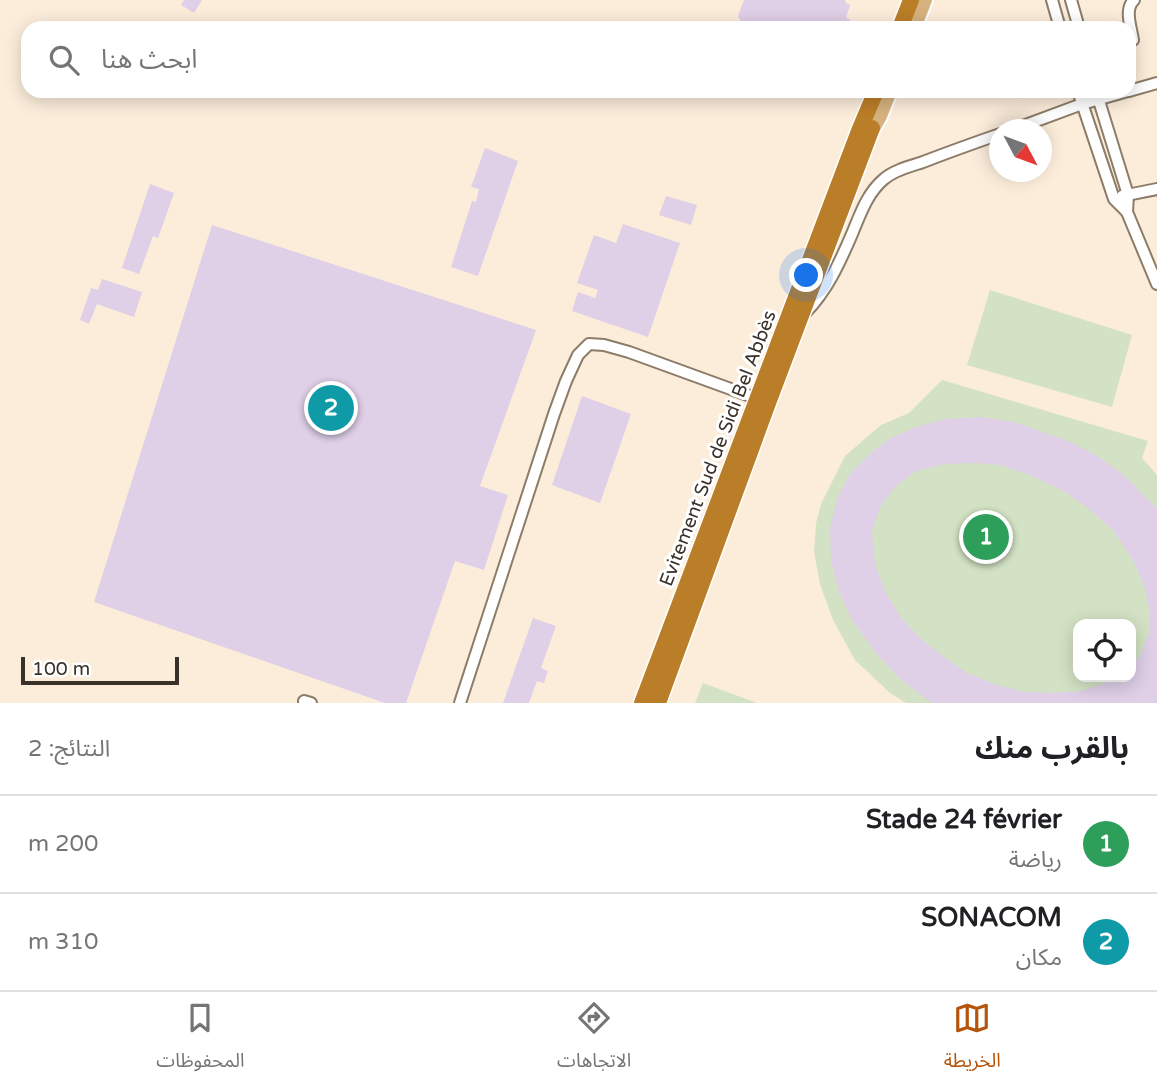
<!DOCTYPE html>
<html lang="ar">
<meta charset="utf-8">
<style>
body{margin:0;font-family:"Varela Round","Noto Sans Arabic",sans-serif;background:#f2f2f2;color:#202124;direction:rtl}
.controls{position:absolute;right:21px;bottom:21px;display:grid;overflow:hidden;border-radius:14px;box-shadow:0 4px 18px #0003}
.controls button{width:63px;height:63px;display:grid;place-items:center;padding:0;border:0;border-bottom:2px solid #e0e0e0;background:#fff;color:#202124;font:35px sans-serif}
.compass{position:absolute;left:989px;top:119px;width:63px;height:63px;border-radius:50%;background:#fff;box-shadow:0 4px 18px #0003;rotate:131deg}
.scale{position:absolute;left:21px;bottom:18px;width:158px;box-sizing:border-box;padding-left:7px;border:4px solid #3a322a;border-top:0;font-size:19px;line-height:24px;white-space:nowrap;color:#3a322a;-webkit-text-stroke:5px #fff;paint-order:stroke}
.you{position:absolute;left:807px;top:276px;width:24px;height:24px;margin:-18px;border:5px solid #fff;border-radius:50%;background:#1a73e8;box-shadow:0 0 0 10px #1a73e833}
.badge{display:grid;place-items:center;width:46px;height:46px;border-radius:50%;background:#b45309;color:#fff;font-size:23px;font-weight:700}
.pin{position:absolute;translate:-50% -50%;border:4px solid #fff;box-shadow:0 2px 7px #0006}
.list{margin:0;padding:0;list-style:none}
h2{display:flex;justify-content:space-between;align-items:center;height:91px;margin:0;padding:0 28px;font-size:30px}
h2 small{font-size:23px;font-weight:400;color:#757577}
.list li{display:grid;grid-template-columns:46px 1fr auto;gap:21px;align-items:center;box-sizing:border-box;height:98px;padding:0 28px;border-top:2px solid #e0e0e0}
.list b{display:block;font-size:26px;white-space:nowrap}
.list p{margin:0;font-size:23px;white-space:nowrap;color:#757577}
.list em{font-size:23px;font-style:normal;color:#757577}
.icon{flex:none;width:38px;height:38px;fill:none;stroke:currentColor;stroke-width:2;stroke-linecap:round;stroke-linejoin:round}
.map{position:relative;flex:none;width:1157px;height:703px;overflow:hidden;direction:ltr}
.search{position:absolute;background:#fff;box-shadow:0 4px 18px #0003;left:21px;right:21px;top:21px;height:77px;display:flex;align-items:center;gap:18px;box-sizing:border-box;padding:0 24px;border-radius:21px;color:#757577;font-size:26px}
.sheet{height:287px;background:#fff}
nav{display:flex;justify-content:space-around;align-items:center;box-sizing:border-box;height:98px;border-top:2px solid #e0e0e0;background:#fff;font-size:19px;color:#757577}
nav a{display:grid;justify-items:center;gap:4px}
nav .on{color:#b45309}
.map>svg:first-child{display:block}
.green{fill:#d3e2c4;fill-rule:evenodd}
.building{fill:#dfcfe7;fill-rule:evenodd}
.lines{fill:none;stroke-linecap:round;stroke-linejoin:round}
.minor-casing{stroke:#8d7c68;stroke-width:14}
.major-casing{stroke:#fff;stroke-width:18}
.highway-casing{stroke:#fff;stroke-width:19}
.minor{stroke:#fff;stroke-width:10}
.major{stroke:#d6b27e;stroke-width:14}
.highway{stroke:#bb7e28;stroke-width:16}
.labels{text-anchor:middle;stroke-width:6;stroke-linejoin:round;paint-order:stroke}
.street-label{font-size:19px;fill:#3a322a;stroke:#fff}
</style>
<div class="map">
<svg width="1157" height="703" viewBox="0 0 1157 703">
<rect width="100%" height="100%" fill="#fceddb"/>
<g class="green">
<polygon points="990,290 1132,335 1112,407 967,365"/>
<path d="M942,380L1148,441L1142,458L1157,475V703H906L890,693L855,660L833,620L820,584L814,552L816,523L821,504L845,456L881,425L909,413ZM1078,624H1131V677H1078Z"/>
<polygon points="703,683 757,703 695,703"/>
</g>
<g class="building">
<polygon points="184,0 202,0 194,13 181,5"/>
<polygon points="744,0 845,0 846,3 850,5 846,18 850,19 848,27 844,26 843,28 747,28 743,26 738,16"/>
<polygon points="485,148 518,161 478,276 451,267 472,201 476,202 479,189 471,187"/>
<polygon points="150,184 174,193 158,238 153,236 139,274 122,268"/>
<polygon points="666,196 697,205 691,225 659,215"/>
<polygon points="623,224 680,243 648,337 572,311 578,292 595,298 598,290 577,283 594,235 616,243"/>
<polygon points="212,225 536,330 480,486 508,495 484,570 455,561 406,703 385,703 94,602"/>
<polygon points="102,279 142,292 134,317 97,304 89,324 80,320 91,288 98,290"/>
<polygon points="582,396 631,414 600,503 552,485"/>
<path d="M982,417L1014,422L1073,443L1099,457L1125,476L1157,509V703H932L900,679L874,651L851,618L838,589L831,560L830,528L837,499L850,474L873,451L893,437L916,427L945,419ZM975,463L1001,465L1032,476L1064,491L1089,509L1113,530L1134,562L1145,588L1149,608V632L1141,654L1131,667V677H1118L1108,682L1082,691L1052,693L1024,692L994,684L967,673L943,656L922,640L902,619L885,591L875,564L872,531L881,505L896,486L916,471L945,464Z"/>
<polygon points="533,618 556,626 541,668 548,671 544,683 537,681 529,703 503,703"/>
</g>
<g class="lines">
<g class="minor-casing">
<g id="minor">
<polyline points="1052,0 1060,28"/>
<polyline points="1071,0 1079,28"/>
<path d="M1133,40C1131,27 1124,9 1134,0"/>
<polyline points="1078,91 1114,199 1127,212"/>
<polyline points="1096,91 1128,195 1127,212 1157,284"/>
<polyline points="1129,91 1157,83"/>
<polyline points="1012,130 1082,104 1128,91"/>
<polyline points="1122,196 1157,189"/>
<path d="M805,313C827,291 840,262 852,234C860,215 867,193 884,179C894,170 911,166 923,162C949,152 974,143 1000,134"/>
<polyline points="304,701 311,703"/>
<polyline points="460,703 554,414 566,381 578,355 589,344 604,345 629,352 761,400"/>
</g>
</g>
<g class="major-casing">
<g id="major">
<polyline points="914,28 925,0"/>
<polyline points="871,132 880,116 890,91"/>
</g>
</g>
<g class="highway-casing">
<g id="highway">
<polyline points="900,28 911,0"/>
<polyline points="642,703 859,131 876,91"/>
<polyline points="658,703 768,403 872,128"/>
</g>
</g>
<use href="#minor" class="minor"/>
<use href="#major" class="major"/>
<use href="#highway" class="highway"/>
</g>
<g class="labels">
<g class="street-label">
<text transform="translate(717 448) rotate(-69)" y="7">Evitement Sud de Sidi Bel Abbès</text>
</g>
</g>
</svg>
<div class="controls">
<button><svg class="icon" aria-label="locate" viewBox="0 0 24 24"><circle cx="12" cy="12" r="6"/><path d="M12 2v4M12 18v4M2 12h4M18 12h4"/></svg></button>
</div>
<svg class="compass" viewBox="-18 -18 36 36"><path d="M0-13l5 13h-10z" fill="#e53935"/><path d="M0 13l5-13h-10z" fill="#757577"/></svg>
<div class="scale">100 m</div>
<div class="you"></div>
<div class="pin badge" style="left:986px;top:537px;background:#2e9e5b">1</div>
<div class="pin badge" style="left:331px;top:408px;background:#0f9aa8">2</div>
<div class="search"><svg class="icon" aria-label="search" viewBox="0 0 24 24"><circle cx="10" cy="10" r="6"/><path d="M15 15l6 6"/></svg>ابحث هنا</div>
</div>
<section class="sheet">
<h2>بالقرب منك<small>النتائج: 2</small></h2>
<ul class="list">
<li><span class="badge" style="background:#2e9e5b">1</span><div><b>Stade 24 février</b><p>رياضة</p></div><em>200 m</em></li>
<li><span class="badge" style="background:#0f9aa8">2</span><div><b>SONACOM</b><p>مكان</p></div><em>310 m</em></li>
</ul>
</section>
<nav>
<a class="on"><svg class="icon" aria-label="map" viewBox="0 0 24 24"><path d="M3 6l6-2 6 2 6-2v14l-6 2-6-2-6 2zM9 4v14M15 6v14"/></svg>الخريطة</a>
<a><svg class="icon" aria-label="directions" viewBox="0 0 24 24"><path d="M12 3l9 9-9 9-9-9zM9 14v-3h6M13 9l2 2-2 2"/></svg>الاتجاهات</a>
<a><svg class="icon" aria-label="saved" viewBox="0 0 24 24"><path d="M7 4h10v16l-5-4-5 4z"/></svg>المحفوظات</a>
</nav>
